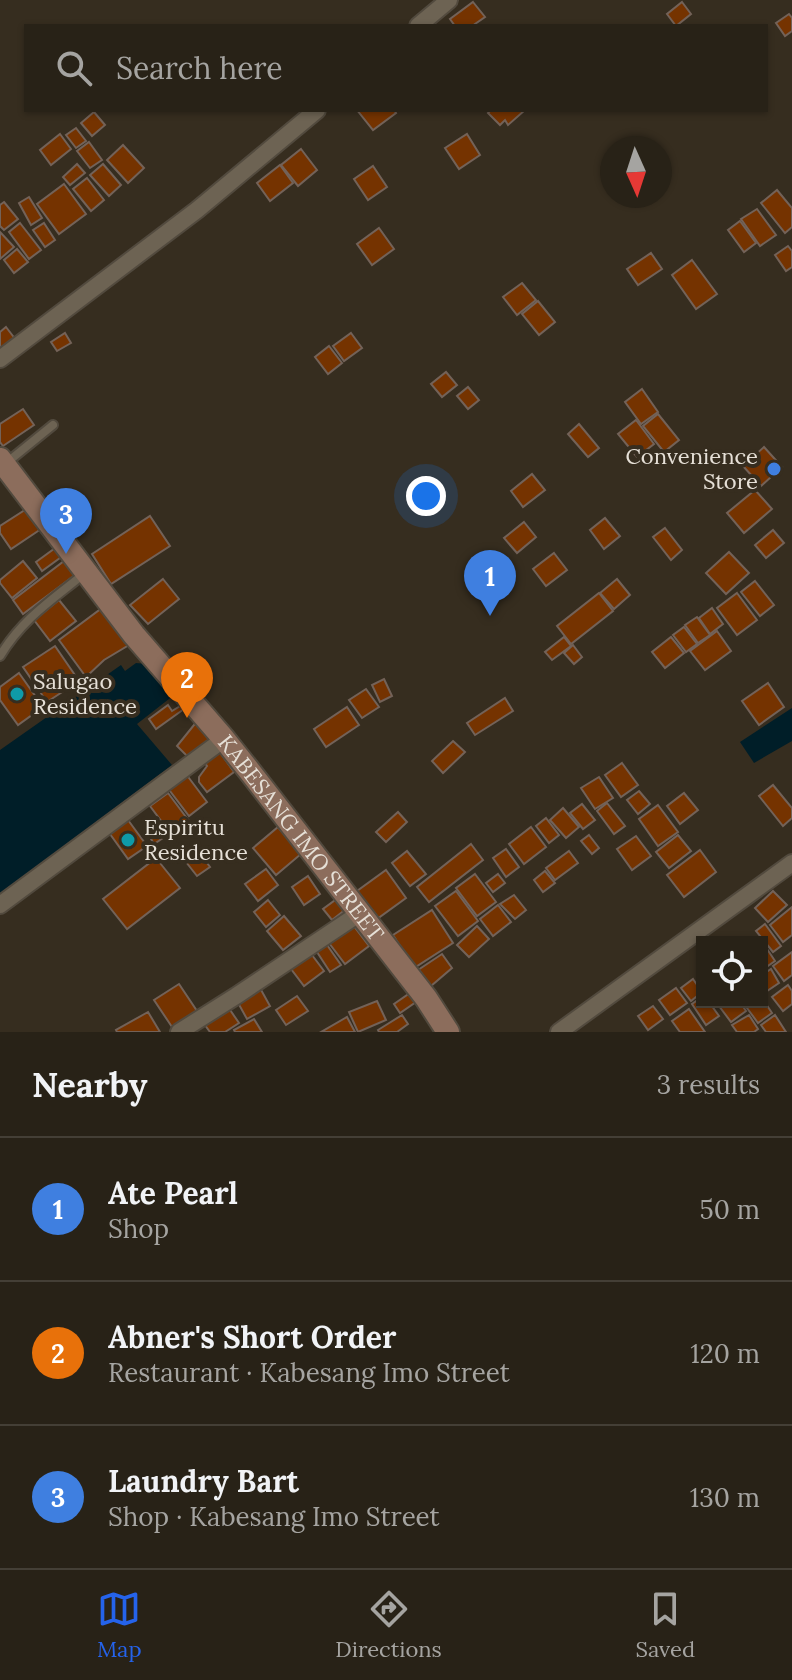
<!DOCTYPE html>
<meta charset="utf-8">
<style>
body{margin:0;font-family:Lora,serif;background:#302a20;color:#f1f3f6}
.controls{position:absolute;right:24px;bottom:24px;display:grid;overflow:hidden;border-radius:0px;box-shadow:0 2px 6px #0004}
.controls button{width:72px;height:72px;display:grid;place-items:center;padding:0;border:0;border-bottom:2px solid #443f36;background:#282217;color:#f1f3f6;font:40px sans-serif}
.compass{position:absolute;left:600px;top:136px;width:72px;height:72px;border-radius:50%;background:#282217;box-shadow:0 2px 6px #0004;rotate:177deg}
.you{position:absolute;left:426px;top:496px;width:28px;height:28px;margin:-20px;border:6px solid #fff;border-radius:50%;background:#1a73e8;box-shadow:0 0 0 12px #1a73e833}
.badge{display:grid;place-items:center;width:52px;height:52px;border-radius:50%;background:#2563eb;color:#fff;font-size:26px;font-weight:700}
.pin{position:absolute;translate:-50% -66px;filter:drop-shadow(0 2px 4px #0008)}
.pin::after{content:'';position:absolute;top:42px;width:28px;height:24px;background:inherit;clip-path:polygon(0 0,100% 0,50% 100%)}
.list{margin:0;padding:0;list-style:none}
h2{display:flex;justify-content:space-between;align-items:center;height:104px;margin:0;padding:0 32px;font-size:34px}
h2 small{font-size:26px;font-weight:400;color:#a5a4a1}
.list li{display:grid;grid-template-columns:52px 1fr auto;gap:24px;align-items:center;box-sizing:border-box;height:144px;padding:0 32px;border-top:2px solid #443f36}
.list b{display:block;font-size:30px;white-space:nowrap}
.list p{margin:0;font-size:26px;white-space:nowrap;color:#a5a4a1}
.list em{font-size:26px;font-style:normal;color:#a5a4a1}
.icon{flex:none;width:44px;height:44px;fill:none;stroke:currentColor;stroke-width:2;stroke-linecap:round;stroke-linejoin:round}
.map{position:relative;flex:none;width:792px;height:1032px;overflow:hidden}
.search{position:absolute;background:#282217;box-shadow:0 2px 6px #0004;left:24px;right:24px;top:24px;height:88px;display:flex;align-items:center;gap:20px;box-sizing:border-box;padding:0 28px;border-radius:0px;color:#a5a4a1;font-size:30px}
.sheet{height:536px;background:#282217}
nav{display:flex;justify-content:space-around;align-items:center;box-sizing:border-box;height:112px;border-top:2px solid #443f36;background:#282217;font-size:22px;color:#a5a4a1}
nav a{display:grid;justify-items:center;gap:4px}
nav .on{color:#2563eb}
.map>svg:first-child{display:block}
.water{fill:#001e28}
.building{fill:#753300;stroke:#736258;stroke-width:2}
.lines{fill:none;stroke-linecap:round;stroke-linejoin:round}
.service-casing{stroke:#524a3e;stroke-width:12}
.minor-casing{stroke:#524a3e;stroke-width:20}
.secondary-casing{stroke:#524a3e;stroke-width:26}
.service{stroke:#6d6353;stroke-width:8}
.minor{stroke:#6d6353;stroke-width:16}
.secondary{stroke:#8c6d5c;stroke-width:22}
.shop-dot{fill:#3f7fe0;stroke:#362d1f;stroke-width:3}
.culture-dot{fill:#0f9aa8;stroke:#362d1f;stroke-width:3}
.labels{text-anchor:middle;stroke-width:8;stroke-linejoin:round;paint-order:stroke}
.poi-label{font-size:22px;fill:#e6e0d7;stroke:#362d1f;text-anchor:start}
.street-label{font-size:22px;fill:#e6e0d7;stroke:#362d1f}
</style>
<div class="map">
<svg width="792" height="1032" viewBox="0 0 792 1032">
<rect width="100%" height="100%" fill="#362d1f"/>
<g class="water">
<polygon points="136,663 147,664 174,695 137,724 172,765 0,894 0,750 121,665 125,671"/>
<polygon points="792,708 792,741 754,763 740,742"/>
</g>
<g class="building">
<polygon points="473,2 485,17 472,26 455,26 450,19"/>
<polygon points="682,2 691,14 676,26 667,14"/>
<polygon points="789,14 792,18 792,31 785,36 776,23"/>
<polygon points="357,110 394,110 396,113 373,130"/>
<polygon points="491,110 525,110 508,125 505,120 500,125 488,113"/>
<polygon points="94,112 105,125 92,136 81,123"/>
<polygon points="76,128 86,141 76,148 66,135"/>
<polygon points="60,134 71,149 51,165 40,150"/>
<polygon points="467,134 480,155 459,169 445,148"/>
<polygon points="89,142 102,160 90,168 77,151"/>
<polygon points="123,145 144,168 128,183 107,160"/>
<polygon points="301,149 317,170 298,186 281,165"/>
<polygon points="77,164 85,173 70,185 63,177"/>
<polygon points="103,164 121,185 109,196 90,175"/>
<polygon points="280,165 293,183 270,201 257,183"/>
<polygon points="373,166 387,187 368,200 354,179"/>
<polygon points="87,178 104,200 91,211 73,189"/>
<polygon points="64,184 86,214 59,234 37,204"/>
<polygon points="777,190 792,208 792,227 785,233 761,203"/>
<polygon points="29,197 42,218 31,225 19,203"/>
<polygon points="4,202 18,219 4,230 0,226 0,205"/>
<polygon points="757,209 776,235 760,246 741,219"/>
<polygon points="740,221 756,243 744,252 728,230"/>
<polygon points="20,223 41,250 29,259 9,232"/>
<polygon points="44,223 55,240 45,247 33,230"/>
<polygon points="379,228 394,249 372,265 357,244"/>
<polygon points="0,232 14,247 0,259"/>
<polygon points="788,246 792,251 792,267 786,271 775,255"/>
<polygon points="17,249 28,262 14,273 4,260"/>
<polygon points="651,253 662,269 638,285 627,269"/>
<polygon points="692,260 717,294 696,309 672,275"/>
<polygon points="522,283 536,300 517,315 503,297"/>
<polygon points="538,301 555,322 539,335 522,314"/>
<polygon points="6,327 16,340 0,352 0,332"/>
<polygon points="65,333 71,343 57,351 51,342"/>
<polygon points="351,333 362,348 344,361 333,346"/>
<polygon points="329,346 342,363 328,374 315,357"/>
<polygon points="446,372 457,385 442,397 431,384"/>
<polygon points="468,387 479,400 468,409 457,396"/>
<polygon points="642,389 658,412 641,424 625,402"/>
<polygon points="23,409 34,425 3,446 0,442 0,424"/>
<polygon points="658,414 679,440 664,452 643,426"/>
<polygon points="636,420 654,444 637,457 618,434"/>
<polygon points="579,424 599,448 588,457 568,434"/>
<polygon points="764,447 782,467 761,486 743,466"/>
<polygon points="532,474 545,490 523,507 511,491"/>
<polygon points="755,490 772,509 744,533 727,513"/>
<polygon points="28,508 41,529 11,549 0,533 0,526"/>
<polygon points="150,516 170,546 111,584 92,554"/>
<polygon points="605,518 620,536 604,549 590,530"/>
<polygon points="524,522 536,537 517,553 504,538"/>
<polygon points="665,528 682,550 671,560 653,537"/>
<polygon points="773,530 784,543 766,558 755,545"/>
<polygon points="58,546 64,555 42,571 36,562"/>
<polygon points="729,552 749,573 726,594 706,573"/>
<polygon points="554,553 567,570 546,586 533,569"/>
<polygon points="68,558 79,572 23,614 13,600"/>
<polygon points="23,561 37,578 12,598 0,583 0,580"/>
<polygon points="163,579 179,599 148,624 130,605"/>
<polygon points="617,579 630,595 614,609 600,593"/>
<polygon points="755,581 774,605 760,616 741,592"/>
<polygon points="599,593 613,611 571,644 557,626"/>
<polygon points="737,593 757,620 737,635 717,608"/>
<polygon points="59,600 76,621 50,641 34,620"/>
<polygon points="102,608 129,645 104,660 86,677 59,640"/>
<polygon points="712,608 723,624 710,634 699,618"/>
<polygon points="697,617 710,635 698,643 685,625"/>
<polygon points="684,627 697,644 686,652 673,635"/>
<polygon points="717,631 731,651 705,670 690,651"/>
<polygon points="564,637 571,646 552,660 545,652"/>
<polygon points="671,637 684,653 665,668 652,652"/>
<polygon points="573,645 582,657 574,664 564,653"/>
<polygon points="55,646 79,681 47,702 23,667"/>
<polygon points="19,673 43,707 18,725 0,700 0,687"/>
<polygon points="384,679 392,696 380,702 372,685"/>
<polygon points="768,683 784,707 759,725 742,701"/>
<polygon points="366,689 379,707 362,718 349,700"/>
<polygon points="505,698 513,711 475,735 467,723"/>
<polygon points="168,705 172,711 182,705 184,709 156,729 149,719"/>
<polygon points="347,707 359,725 326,747 314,729"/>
<polygon points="198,720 213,742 196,753 194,751 187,756 177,746"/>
<polygon points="453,741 465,752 443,773 432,761"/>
<polygon points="217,748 234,772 207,792 199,782 199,777 207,766 202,759"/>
<polygon points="622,763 638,785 621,797 605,775"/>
<polygon points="186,774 207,802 189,816 167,787"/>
<polygon points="599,777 613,798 595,809 581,788"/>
<polygon points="773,785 792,808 792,818 783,826 759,796"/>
<polygon points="639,791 650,804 638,814 627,800"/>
<polygon points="168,793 189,821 171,834 150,806"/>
<polygon points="684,793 698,810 680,824 667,806"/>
<polygon points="607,803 625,826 614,834 597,811"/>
<polygon points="582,804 595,820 583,829 570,813"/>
<polygon points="658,805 678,832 658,846 639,819"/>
<polygon points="563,808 579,827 566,838 550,820"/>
<polygon points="398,812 407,822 386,842 376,832"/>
<polygon points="546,818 559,835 549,843 536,826"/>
<polygon points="128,820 147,846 128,859 110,834"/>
<polygon points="159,824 166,836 154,844 147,832"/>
<polygon points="278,827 301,854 276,875 253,848"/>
<polygon points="531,827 546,847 524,864 509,844"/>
<polygon points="589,835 599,848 592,854 581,841"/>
<polygon points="678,835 691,851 669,868 656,852"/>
<polygon points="636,836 651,856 632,870 617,849"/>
<polygon points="471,844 483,860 429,902 417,887"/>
<polygon points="506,849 519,867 506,877 493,858"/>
<polygon points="700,850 716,872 684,897 667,875"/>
<polygon points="407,851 426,874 410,886 392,863"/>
<polygon points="569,851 578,863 555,880 546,868"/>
<polygon points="199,852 210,867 197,876 186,862"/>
<polygon points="156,858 180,888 127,929 103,899"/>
<polygon points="266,869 278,885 258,901 245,884"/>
<polygon points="386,870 406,898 377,919 357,891"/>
<polygon points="545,871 555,883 543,892 534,880"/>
<polygon points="475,874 496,902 477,916 456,888"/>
<polygon points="498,874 505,883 493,892 486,883"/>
<polygon points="308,876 320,894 304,905 292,887"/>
<polygon points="456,891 478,921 458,936 435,906"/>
<polygon points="773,891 787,905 768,922 755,908"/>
<polygon points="514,895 526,910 515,919 500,904"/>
<polygon points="338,898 346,909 332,920 323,909"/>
<polygon points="268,900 280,915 266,927 254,912"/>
<polygon points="498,905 511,922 493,936 480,919"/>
<polygon points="792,907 792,935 783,942 770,925"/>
<polygon points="432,910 453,943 414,968 393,935"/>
<polygon points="284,916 301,936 283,950 267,931"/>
<polygon points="765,924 781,946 773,952 756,931"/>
<polygon points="353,925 369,946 345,964 329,943"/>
<polygon points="477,926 489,939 469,957 457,945"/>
<polygon points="325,942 341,965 330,972 315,949"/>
<polygon points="765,946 775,961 762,970 762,948"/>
<polygon points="309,951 324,971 304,986 288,965"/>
<polygon points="792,952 792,975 784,981 773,966"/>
<polygon points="442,954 452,968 424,992 412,974"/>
<polygon points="771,969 779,983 767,991 762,983 762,975"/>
<polygon points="693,979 702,992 691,1001 681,988"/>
<polygon points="179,984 197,1011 172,1027 154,1000"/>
<polygon points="788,985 792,991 792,1004 783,1011 772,997"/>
<polygon points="260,988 270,1006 247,1019 237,1001"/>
<polygon points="676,988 687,1003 670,1015 659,1000"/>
<polygon points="410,993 416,1002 400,1013 394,1004"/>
<polygon points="297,996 308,1011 286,1025 276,1010"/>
<polygon points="702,997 702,1002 709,1002 719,1016 706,1025 692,1004"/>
<polygon points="762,998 772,1013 758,1023 747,1008 755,1002 762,1002"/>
<polygon points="377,1001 386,1020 358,1032 349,1012"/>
<polygon points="716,1002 740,1002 746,1011 731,1022"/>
<polygon points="226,1004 239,1023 225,1032 210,1032 202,1021"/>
<polygon points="653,1006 663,1019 648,1030 638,1016"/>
<polygon points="689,1009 705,1032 680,1032 672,1021"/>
<polygon points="148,1012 160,1032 117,1032 116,1030"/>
<polygon points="402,1015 408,1024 397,1032 379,1032 378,1030"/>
<polygon points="749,1015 758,1029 754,1032 737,1032 732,1025"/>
<polygon points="775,1015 786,1032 766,1032 761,1025"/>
<polygon points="347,1017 355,1032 321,1032"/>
<polygon points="254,1019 262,1032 235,1032 234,1030"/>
</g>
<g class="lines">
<g class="service-casing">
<g id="service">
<polyline points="5,464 53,425"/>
<path d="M0,656C22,619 52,600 85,573"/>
</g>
</g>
<g class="minor-casing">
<g id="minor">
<polyline points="418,26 449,0"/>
<polyline points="0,359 197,210 317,110"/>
<polyline points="0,905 224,739"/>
<polyline points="179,1032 236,996 360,913"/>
<polyline points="559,1032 792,863"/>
</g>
</g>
<g class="secondary-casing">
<g id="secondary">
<path id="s1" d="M0,459L134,635L224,739L251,773L426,998L448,1032"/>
</g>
</g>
<use href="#service" class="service"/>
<use href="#minor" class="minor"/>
<use href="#secondary" class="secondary"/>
</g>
<circle class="shop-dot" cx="774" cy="469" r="8"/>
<g class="culture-dot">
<circle cx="17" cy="694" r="8"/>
<circle cx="128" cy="840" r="8"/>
</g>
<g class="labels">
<g class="poi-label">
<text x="758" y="464" text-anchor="end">Convenience<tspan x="758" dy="25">Store</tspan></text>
<text x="33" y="689">Salugao<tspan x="33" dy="25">Residence</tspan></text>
<text x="144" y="835">Espiritu<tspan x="144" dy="25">Residence</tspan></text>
</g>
<g class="street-label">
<text dy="8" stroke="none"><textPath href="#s1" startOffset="484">KABESANG IMO STREET</textPath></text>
</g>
</g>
</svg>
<div class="controls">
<button><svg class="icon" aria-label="locate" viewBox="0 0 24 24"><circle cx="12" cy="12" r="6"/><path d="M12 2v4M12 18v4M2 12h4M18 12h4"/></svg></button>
</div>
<svg class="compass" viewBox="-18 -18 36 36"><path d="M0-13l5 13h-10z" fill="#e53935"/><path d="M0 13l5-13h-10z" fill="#a5a4a1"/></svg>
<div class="you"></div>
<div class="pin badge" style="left:490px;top:616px;background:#3f7fe0">1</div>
<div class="pin badge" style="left:187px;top:718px;background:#e8710a">2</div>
<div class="pin badge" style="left:66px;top:554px;background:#3f7fe0">3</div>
<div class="search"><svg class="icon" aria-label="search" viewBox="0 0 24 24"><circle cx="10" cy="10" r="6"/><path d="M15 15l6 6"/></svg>Search here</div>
</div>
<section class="sheet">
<h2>Nearby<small>3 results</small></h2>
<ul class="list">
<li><span class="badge" style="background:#3f7fe0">1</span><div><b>Ate Pearl</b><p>Shop</p></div><em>50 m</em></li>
<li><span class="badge" style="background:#e8710a">2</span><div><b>Abner's Short Order</b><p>Restaurant · Kabesang Imo Street</p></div><em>120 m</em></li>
<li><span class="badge" style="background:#3f7fe0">3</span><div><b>Laundry Bart</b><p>Shop · Kabesang Imo Street</p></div><em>130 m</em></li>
</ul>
</section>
<nav>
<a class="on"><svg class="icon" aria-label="map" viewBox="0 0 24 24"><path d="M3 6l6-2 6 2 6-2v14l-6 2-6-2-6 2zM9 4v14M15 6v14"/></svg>Map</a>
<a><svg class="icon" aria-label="directions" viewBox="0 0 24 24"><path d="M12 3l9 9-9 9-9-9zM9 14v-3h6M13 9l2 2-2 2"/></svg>Directions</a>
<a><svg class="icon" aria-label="saved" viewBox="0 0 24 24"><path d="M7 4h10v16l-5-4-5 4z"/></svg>Saved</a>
</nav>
